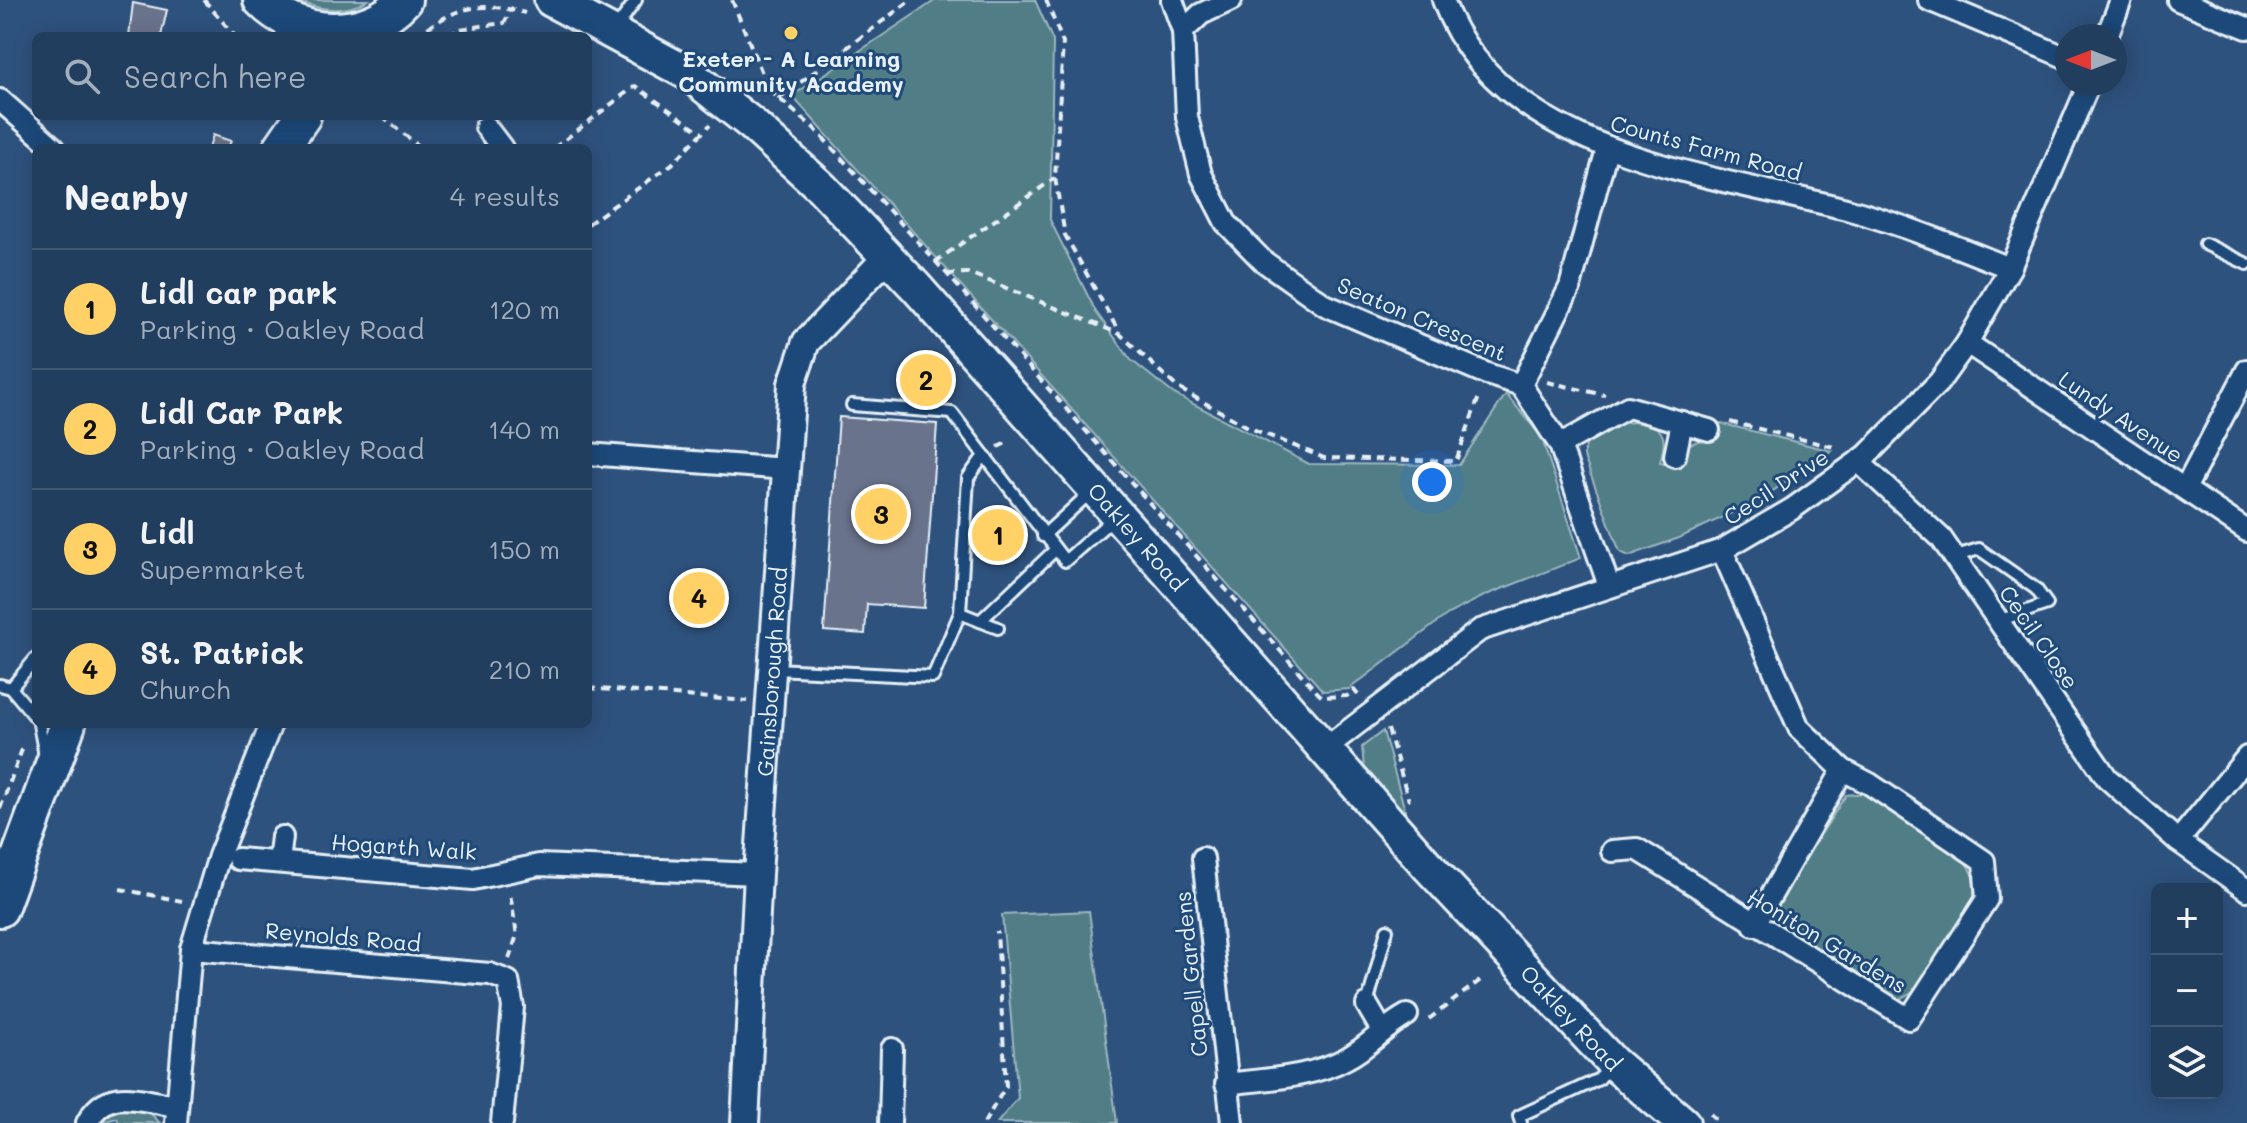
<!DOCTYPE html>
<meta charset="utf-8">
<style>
body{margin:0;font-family:Mali,sans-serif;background:#2e4967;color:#f1f3f6}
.controls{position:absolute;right:24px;bottom:24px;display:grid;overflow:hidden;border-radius:12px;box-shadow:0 4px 20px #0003}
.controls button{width:72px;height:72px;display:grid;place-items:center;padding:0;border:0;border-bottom:2px solid #3f5773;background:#223e5e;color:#f1f3f6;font:40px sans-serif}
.compass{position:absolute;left:2055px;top:24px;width:72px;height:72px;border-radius:50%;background:#223e5e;box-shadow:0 4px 20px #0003;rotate:270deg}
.you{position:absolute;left:1432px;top:482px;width:28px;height:28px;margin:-20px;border:6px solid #fff;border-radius:50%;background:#1a73e8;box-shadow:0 0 0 12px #1a73e833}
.badge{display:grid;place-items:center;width:52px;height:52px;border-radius:50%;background:#ffd166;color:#111;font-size:26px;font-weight:700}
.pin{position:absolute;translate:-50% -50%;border:4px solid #fff;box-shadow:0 2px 8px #0006}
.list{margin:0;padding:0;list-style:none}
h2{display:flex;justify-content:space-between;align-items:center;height:104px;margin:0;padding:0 32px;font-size:34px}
h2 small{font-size:26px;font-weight:400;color:#a2aebc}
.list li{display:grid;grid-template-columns:52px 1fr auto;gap:24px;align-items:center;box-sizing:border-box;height:120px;padding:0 32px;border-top:2px solid #3f5773}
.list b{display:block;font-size:30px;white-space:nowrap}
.list p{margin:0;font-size:26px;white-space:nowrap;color:#a2aebc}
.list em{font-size:26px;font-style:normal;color:#a2aebc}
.icon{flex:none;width:44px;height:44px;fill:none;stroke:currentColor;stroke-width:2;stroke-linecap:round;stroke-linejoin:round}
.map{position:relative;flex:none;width:2247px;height:1123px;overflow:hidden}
.search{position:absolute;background:#223e5e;box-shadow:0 4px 20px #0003;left:32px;top:32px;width:560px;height:88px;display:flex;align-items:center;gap:20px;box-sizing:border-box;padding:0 28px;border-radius:12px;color:#a2aebc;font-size:30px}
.panel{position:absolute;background:#223e5e;box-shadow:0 4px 20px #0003;left:32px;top:144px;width:560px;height:584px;border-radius:12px}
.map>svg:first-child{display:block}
.green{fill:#517d86;stroke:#9cb7bf;stroke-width:2}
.building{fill:#6a738c;stroke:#e8f1f8;stroke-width:2}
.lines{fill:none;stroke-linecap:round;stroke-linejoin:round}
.service-casing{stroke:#e8f1f8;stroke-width:16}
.minor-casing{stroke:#e8f1f8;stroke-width:26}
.tertiary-casing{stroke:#e8f1f8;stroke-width:32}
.primary-casing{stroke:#e8f1f8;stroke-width:38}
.trunk-casing{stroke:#e8f1f8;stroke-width:40}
.path{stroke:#e8f1f8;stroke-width:4;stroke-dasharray:8 6;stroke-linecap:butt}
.service{stroke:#1f4a7a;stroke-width:10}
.minor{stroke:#1f4a7a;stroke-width:20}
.tertiary{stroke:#1f4a7a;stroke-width:26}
.primary{stroke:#1f4a7a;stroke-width:32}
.trunk{stroke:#1f4a7a;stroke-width:34}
.poi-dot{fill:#ffd166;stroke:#1f4a7a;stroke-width:3}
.labels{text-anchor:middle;stroke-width:6;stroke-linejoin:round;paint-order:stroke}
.poi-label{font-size:22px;font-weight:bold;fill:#e8f1f8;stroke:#1f4a7a}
.street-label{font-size:22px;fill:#e8f1f8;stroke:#1f4a7a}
</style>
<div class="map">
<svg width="2247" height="1123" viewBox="0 0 2247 1123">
<rect width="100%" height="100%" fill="#2e527e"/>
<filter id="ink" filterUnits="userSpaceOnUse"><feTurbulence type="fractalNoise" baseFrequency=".0125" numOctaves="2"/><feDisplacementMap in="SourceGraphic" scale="16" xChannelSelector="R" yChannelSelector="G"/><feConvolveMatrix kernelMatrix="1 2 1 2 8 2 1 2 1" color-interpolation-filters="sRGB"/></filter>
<g filter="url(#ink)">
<g class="green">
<path d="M295,0H368C345,14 318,10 295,0Z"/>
<polygon points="936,0 1035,0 1053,41 1050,220 1096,312 1131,360 1174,394 1309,464 1459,465 1506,394 1541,436 1581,558 1486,595 1448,614 1349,689 1323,691 792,96"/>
<path d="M1715,422L1832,451L1761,499L1679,538L1629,556L1620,552L1584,457C1582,424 1646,413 1660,431C1667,440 1662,452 1660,462L1681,467L1687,445L1712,436Z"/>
<polygon points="1383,731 1406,814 1403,816 1364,767 1362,747"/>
<path d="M1865,793L1958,854C1972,868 1975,877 1974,897L1917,989L1898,1000L1884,996L1778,926L1774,918L1782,896L1846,795Z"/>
<polygon points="1089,911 1117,1123 997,1123 1018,1098 1002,915"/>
<polygon points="131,1108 148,1111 160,1123 119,1123 117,1118 98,1123 111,1109"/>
</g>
<g class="building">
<polygon points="133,3 167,10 161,36 129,36"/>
<polygon points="213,135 231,141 228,148 209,148"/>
<polygon points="839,417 937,424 924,608 867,604 865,634 824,631"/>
</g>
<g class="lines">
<g class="service-casing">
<g id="service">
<polyline points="614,31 636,0"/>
<polyline points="2205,244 2247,264"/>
<polyline points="852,405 952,413 1065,561 1116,516"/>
<polyline points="1043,536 1092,491"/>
<polyline points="1953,557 1979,549 2036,589 2047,604 1998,621"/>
<polyline points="960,613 968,478 983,457"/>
<polyline points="980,621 1055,550"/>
<polyline points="775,669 933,677 960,613 998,628"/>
<polyline points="0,685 11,688 36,718"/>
<polyline points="11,688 36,658"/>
<polyline points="39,724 45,756"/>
<polyline points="1367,1005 1387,930"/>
<polyline points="1521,1123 1519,1116 1599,1079 1609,1067"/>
</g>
</g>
<g class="minor-casing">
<g id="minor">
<polyline points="1172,0 1183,31"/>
<polyline points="1231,0 1201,14 1183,31 1187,117 1201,174 1226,223 1263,261 1325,305 1487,374 1521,385 1560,445 1609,586"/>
<path d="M1443,0C1499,155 1710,174 1850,210C1904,225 1957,247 2010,268"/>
<polyline points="1929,0 2067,58"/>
<polyline points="2178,0 2247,28"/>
<polyline points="2107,36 2121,0"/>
<polyline points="0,100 54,148"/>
<polyline points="486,127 502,148"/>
<polyline points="1967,343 2247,531"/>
<polyline points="1521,385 1570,287 1607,149"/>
<polyline points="1560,445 1628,407 1709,430"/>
<polyline points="588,454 786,469"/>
<polyline points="1675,456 1682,422"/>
<polyline points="1859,462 1941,538 2107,778 2178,841 2247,890"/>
<polyline points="2185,489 2247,370"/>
<polyline points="1323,750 1480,630 1722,550 1792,509 1867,455 1939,382 1967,343 2010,268 2089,84"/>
<polyline points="2178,841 2247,757"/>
<polyline points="1612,851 1637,849 1909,1019 1987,899 1984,861 1870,784 1843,770 1799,728 1722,550"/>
<polyline points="1203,858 1232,1123"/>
<polyline points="238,859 473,879 539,865 758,874"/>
<polyline points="279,862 282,837"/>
<polyline points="1754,925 1843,770"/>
<polyline points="191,949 490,974 508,981 513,1007 502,1123"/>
<polyline points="1367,1005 1381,1029"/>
<path d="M1226,1084C1265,1079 1312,1078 1347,1058C1370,1046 1383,1028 1407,1015"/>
<path d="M87,1123C107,1084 140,1101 177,1106"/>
<polyline points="176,1123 191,949 219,856 271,724"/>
<polyline points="890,1123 892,1049"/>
</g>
</g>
<g class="tertiary-casing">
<g id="tertiary">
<path id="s1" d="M745,1123L758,874L792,384L806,342L888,256"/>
</g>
</g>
<g class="primary-casing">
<g id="primary">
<path id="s2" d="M551,0L689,74L753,125L822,188L916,287L1427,865L1613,1063L1683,1123"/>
</g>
</g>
<g class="trunk-casing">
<g id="trunk">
<path d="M261,0C298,39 367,41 404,0"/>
<polyline points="281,148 303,116"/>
<polyline points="0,909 68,724"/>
</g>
</g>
<g class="path">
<polyline points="204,0 235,36"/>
<polyline points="732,0 769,90 814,128 947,274 1315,690 1322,697 1347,696 1354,690 1358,695"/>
<polyline points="1046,0 1063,43 1055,178 1065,235 1120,334 1178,388 1250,428 1324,458 1456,461 1480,394"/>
<path d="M416,36C454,8 478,0 525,13"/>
<polyline points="449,36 459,29 504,23 513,7"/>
<polyline points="778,99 911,0"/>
<polyline points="382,116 421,148"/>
<polyline points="554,148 635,86 702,133"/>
<polyline points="588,224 672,164 710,125"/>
<polyline points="935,262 1055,178"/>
<polyline points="947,274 969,273 1120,334"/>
<polyline points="1547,382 1605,395"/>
<polyline points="1730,422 1838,448"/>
<polyline points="998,447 1010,441"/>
<polyline points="588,688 747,701"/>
<polyline points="1388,729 1409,801"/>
<polyline points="0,809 24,744"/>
<polyline points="120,889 182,901"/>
<polyline points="509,959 517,935 510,894"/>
<polyline points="1429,1019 1482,979"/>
<polyline points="1710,1114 1720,1123"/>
<polyline points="984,1123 1006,1086 997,931"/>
</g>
<use href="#service" class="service"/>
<use href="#minor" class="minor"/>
<use href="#tertiary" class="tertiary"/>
<use href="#primary" class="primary"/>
<use href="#trunk" class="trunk"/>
</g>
</g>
<circle class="poi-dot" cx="791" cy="33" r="8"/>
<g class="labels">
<g class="poi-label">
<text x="791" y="67">Exeter - A Learning<tspan x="791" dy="25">Community Academy</tspan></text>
</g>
<g class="street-label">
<text transform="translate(1706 148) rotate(15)" y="8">Counts Farm Road</text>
<text transform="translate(1422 319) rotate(23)" y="8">Seaton Crescent</text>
<text transform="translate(2121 417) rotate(34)" y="8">Lundy Avenue</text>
<text transform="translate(1776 487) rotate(-33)" y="8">Cecil Drive</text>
<text dy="8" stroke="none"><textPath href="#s2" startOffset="802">Oakley Road</textPath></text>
<text transform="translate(2039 637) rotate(55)" y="8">Cecil Close</text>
<text dy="8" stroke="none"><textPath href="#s1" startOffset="452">Gainsborough Road</textPath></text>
<text transform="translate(404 847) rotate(4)" y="8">Hogarth Walk</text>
<text transform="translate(343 937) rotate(5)" y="8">Reynolds Road</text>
<text transform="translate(1827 941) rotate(31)" y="8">Honiton Gardens</text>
<text transform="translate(1191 974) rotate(-96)" y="8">Capell Gardens</text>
<text dy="8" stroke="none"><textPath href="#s2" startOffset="1450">Oakley Road</textPath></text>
</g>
</g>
</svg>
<div class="controls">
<button>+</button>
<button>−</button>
<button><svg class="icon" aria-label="layers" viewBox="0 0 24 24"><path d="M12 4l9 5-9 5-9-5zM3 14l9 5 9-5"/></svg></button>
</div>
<svg class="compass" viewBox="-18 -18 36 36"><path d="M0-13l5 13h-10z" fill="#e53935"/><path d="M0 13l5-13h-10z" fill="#a2aebc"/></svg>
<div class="you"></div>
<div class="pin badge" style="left:998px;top:535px">1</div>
<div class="pin badge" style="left:926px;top:380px">2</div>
<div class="pin badge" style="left:881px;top:514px">3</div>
<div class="pin badge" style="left:699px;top:598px">4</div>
<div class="search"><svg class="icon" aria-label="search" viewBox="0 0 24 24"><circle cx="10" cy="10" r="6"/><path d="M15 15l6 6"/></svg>Search here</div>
<section class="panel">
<h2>Nearby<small>4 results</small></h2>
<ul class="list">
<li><span class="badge">1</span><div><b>Lidl car park</b><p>Parking · Oakley Road</p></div><em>120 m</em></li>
<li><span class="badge">2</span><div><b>Lidl Car Park</b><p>Parking · Oakley Road</p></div><em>140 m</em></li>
<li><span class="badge">3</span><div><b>Lidl</b><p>Supermarket</p></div><em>150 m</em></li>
<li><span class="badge">4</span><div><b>St. Patrick</b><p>Church</p></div><em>210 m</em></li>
</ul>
</section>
</div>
